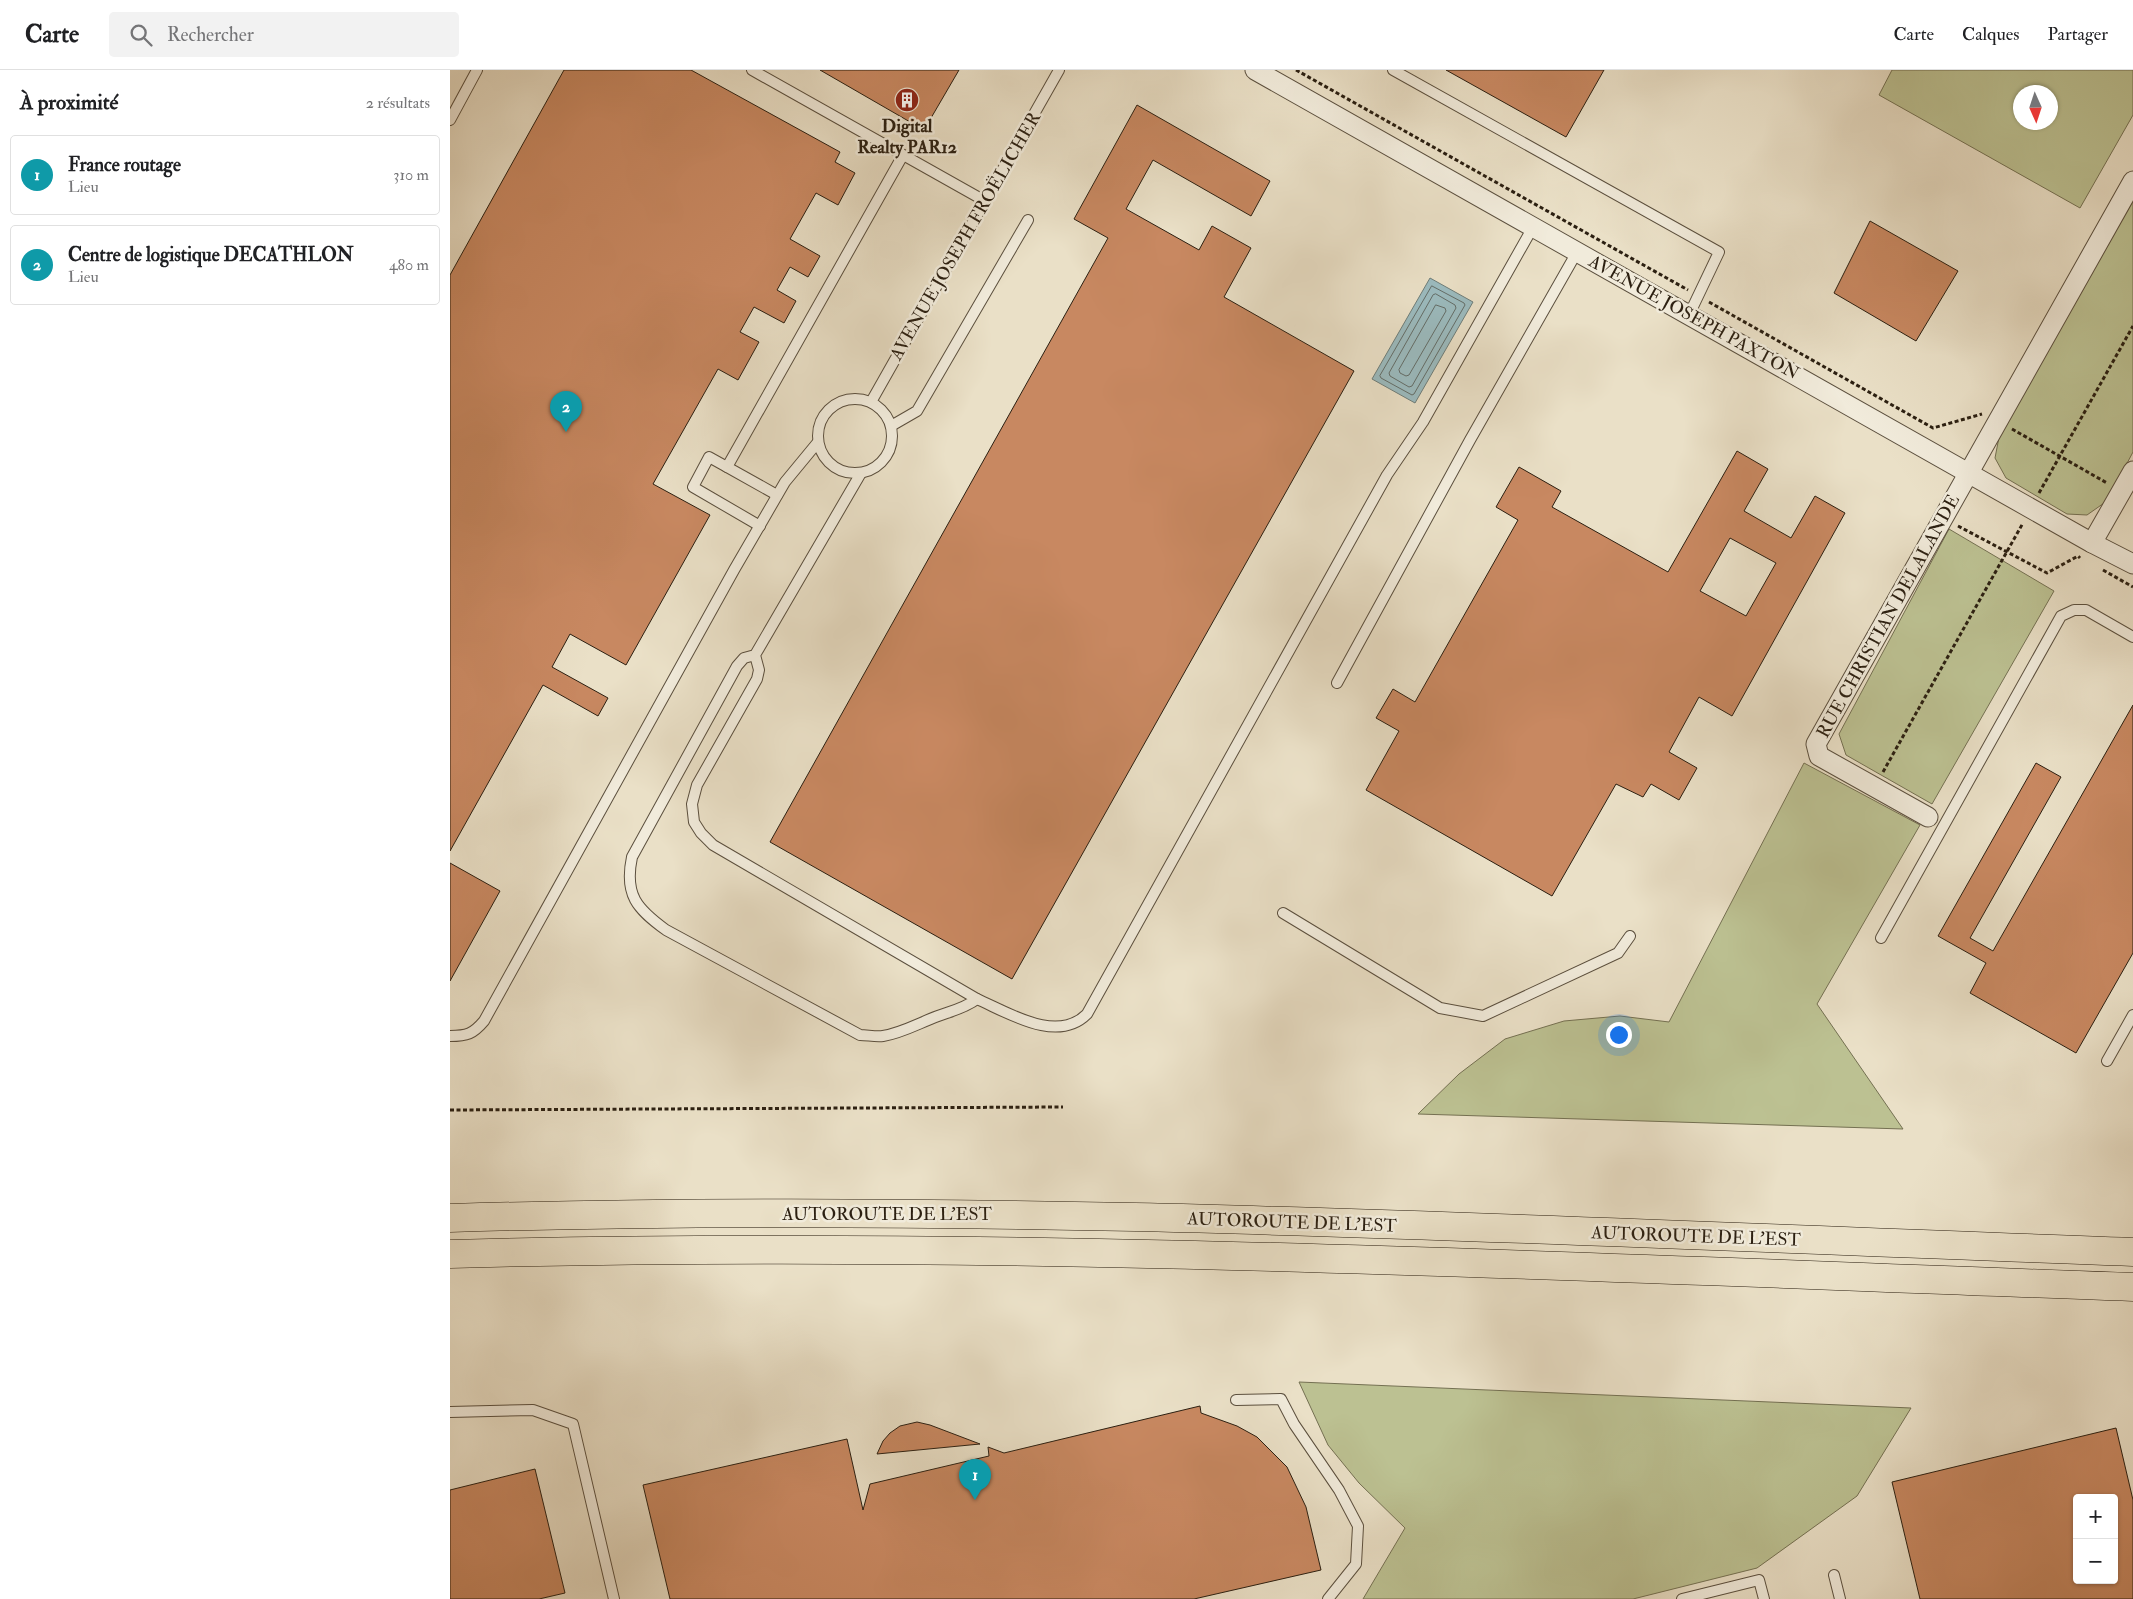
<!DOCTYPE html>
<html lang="fr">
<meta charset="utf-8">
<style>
body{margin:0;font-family:"IM FELL Double Pica",serif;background:#f2f2f2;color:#202124}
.controls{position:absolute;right:15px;bottom:15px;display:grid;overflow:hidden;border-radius:5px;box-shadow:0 1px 4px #0004}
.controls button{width:45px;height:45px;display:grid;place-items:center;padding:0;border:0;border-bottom:1px solid #e0e0e0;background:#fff;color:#202124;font:25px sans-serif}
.compass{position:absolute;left:1563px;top:15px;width:45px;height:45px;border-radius:50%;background:#fff;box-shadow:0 1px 4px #0004;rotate:177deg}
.you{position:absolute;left:1168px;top:964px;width:18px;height:18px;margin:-12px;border:4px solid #fff;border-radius:50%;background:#1a73e8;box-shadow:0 0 0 8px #1a73e833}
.badge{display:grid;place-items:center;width:32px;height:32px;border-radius:50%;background:#db2777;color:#fff;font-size:16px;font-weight:700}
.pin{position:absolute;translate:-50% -41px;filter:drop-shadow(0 1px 2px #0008)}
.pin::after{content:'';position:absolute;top:26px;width:18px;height:15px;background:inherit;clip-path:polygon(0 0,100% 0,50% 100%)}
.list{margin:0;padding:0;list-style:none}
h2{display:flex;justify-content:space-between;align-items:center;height:65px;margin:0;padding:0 20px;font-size:21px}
h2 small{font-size:16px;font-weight:400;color:#757577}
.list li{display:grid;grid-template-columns:32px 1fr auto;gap:15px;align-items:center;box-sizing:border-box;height:80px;margin:0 10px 10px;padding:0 10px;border:1px solid #e0e0e0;border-radius:5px}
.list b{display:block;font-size:19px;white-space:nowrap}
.list p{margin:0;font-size:16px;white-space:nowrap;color:#757577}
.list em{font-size:16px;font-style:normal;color:#757577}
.icon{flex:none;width:28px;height:28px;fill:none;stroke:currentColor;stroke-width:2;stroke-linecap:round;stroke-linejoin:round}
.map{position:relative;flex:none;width:1683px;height:1529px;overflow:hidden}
header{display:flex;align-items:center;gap:30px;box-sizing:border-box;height:70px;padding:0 25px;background:#fff;border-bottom:1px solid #e0e0e0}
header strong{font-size:24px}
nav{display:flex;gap:28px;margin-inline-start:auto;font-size:18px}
.search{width:350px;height:45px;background:#f2f2f2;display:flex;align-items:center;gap:12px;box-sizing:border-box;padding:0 18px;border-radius:5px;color:#757577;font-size:19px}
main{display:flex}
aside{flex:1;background:#fff}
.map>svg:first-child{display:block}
.green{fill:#bcc192;stroke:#747052;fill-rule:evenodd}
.water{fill:#9bbbbf;stroke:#6e7d79}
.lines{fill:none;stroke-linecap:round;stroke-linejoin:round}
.shore{stroke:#636d68;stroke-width:1}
.building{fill:#c88861;stroke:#2b1f11;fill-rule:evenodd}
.service-casing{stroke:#5b4f3e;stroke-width:12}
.minor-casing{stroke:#5b4f3e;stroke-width:21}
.motorway-casing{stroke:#2b1f11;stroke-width:29}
.path{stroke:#2b1f11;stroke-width:3;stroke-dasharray:4 2.5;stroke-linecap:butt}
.service{stroke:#f1ebdb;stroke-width:10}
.minor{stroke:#f1ebdb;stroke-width:19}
.motorway{stroke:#eae0c7;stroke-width:28}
.labels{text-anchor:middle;stroke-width:5;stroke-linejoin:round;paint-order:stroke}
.poi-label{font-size:18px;font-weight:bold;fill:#2b1f11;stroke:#f1ebdb}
.street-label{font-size:18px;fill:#2b1f11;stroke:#f1ebdb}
</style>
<header>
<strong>Carte</strong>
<div class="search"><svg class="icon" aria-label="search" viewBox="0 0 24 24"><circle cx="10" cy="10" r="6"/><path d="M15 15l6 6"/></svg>Rechercher</div>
<nav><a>Carte</a><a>Calques</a><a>Partager</a></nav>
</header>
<main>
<aside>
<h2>À proximité<small>2 résultats</small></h2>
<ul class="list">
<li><span class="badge" style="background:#0f9aa8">1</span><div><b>France routage</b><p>Lieu</p></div><em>310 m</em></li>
<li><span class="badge" style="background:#0f9aa8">2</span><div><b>Centre de logistique DECATHLON</b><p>Lieu</p></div><em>480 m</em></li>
</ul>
</aside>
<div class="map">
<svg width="1683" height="1529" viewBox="0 0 1683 1529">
<rect width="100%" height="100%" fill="#eae0c7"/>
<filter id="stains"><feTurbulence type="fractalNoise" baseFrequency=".004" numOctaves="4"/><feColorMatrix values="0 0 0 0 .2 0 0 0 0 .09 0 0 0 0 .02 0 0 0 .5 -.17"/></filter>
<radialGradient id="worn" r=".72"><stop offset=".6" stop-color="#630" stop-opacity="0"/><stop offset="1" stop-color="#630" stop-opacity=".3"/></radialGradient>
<g class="green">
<path d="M1442,0H1683V45L1630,138L1429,25ZM1600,22V52H1570V22Z"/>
<polygon points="1683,127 1683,382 1657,431 1637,445 1617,444 1556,408 1545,388 1550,362"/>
<polygon points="1499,459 1604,521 1482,734 1396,685 1389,664"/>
<polygon points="1354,693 1470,755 1367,934 1453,1059 968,1044 1009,1004 1055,969 1114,951 1170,946 1219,952"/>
<polygon points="849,1312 1461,1338 1407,1426 1307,1498 1183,1529 913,1529 955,1458 909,1413 878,1375"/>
</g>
<polygon class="water" points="980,208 1023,232 965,333 922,309"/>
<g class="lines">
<g class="shore">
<polygon points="982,216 1014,233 1015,235 964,324 962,325 931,308 930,306"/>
<polygon points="986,224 1005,235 1006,238 962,316 959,317 940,306 939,303 983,225"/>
<polygon points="986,235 995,238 996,241 959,305 956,306 950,303 949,300"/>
</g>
</g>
<g class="building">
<polygon points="114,0 241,0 390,82 385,92 405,103 388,135 366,123 340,169 370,186 358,207 340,197 327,220 346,231 334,253 304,237 290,262 309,272 288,310 268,299 203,414 260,445 176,595 120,564 102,597 158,628 148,646 93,615 0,781 0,205"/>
<polygon points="370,0 509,0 474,60"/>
<polygon points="996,0 1154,0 1116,67"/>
<polygon points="687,35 820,111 801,146 703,90 676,139 749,180 762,156 801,178 774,227 904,301 562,909 320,772 658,168 624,149"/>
<polygon points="1420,151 1508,201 1466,271 1384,223"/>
<path d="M1287,381L1318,399L1294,441L1341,468L1365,426L1395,443L1282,646L1249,627L1219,682L1247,698L1229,730L1201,714L1193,727L1166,714L1102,826L916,720L949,661L926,648L943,619L965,632L1068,450L1046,437L1069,397L1111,421L1102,437L1218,502ZM1280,468L1326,493L1296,546L1250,521Z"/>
<polygon points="1683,635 1683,883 1626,983 1520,923 1536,893 1488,866 1586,693 1611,707 1520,868 1543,881"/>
<polygon points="0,793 50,821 0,911"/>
<polygon points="750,1336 751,1343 787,1356 807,1367 837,1397 856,1437 871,1500 744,1529 220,1529 193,1415 397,1369 413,1440 420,1414 539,1386 538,1377 554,1383"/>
<polygon points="467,1352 480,1355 530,1374 427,1384 433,1371 440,1363 450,1356"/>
<path d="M1666,1358L1683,1430V1529H1470L1442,1412ZM1627,1428H1664V1510H1627Z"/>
<polygon points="85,1399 115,1523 89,1529 0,1529 0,1420"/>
</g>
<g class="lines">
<g class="service-casing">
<g id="service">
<polyline points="302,0 535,131"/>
<polyline points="943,0 1269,182 1239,245"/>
<polyline points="0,50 27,0"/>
<circle cx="405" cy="366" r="37"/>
<polyline points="421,332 609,0"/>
<polyline points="441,356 467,341 578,150"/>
<polyline points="277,397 259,387 243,417 310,456"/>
<polyline points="327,425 277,397 453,85"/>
<path d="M305,585L309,600L307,609L247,715L242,734L244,752L251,763L263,775L527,929C515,938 502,941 488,946C469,953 452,963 433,966C426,967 417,965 410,965L216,860C187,839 174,825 182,787L287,596L294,588L305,585L411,403"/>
<polyline points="887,613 1020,370 1127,182"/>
<polyline points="833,843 990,938 1033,946 1168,883 1180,866"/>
<polyline points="1431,868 1611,546 1624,540 1636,540 1683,567"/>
<path d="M527,929C559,943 607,974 637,944L937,405L973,352L1083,157"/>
<path d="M0,966C17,966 23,964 34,951L284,500L335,412L368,372"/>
<polyline points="1657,991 1683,945"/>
<polyline points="786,1330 831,1329 844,1354 889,1420 908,1456 906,1494 878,1529"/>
<polyline points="0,1342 83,1340 123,1354 164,1529"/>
<polyline points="1384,1505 1390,1529"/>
<polyline points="1232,1529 1309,1510 1314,1529"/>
</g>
</g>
<g class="minor-casing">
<g id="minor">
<polyline points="805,0 1642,473 1683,494"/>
<polyline points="1642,473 1683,401"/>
<polyline points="1478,747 1369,686 1366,674 1683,111"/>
</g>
</g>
<g class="motorway-casing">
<g id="motorway">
<path d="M0,1148C561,1131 1122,1162 1683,1182"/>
<path d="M0,1184C561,1169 1122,1197 1683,1217"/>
</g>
</g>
<g class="path">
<polyline points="846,0 1238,220"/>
<polyline points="1259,232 1483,358 1532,344"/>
<polyline points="1562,359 1657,413"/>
<polyline points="1589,423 1683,256"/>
<polyline points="1508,456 1597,503 1628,486 1630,488"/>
<polyline points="1653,500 1683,517"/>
<polyline points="1433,702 1573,453"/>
<polyline points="0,1040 613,1037"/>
</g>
<use href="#service" class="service"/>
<use href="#minor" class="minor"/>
<use href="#motorway" class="motorway"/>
</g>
<defs>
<g id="building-disc" transform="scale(1.25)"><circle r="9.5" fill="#8f2418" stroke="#f1ebdb"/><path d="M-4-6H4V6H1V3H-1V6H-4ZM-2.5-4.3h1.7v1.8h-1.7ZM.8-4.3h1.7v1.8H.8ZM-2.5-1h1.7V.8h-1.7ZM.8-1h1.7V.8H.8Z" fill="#fff"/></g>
</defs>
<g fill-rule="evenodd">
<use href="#building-disc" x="457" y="30"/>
</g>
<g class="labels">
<g class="poi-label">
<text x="457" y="62">Digital<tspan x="457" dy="21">Realty PAR12</tspan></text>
</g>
<g class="street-label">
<text transform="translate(515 166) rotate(-60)" y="6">AVENUE JOSEPH FROËLICHER</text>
<text transform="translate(1244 247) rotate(29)" y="6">AVENUE JOSEPH PAXTON</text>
<text transform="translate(1438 546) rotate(-61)" y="6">RUE CHRISTIAN DELALANDE</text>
<text x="437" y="1150">AUTOROUTE DE L’EST</text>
<text transform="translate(842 1152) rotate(2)" y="6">AUTOROUTE DE L’EST</text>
<text transform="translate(1246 1166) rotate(2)" y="6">AUTOROUTE DE L’EST</text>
</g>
</g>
<rect width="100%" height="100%" filter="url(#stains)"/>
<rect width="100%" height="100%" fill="url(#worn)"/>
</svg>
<div class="controls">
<button>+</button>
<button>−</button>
</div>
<svg class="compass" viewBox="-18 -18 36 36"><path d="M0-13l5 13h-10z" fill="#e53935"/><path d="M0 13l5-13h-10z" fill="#757577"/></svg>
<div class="you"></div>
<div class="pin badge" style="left:525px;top:1430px;background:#0f9aa8">1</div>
<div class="pin badge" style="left:116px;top:362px;background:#0f9aa8">2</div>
</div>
</main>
